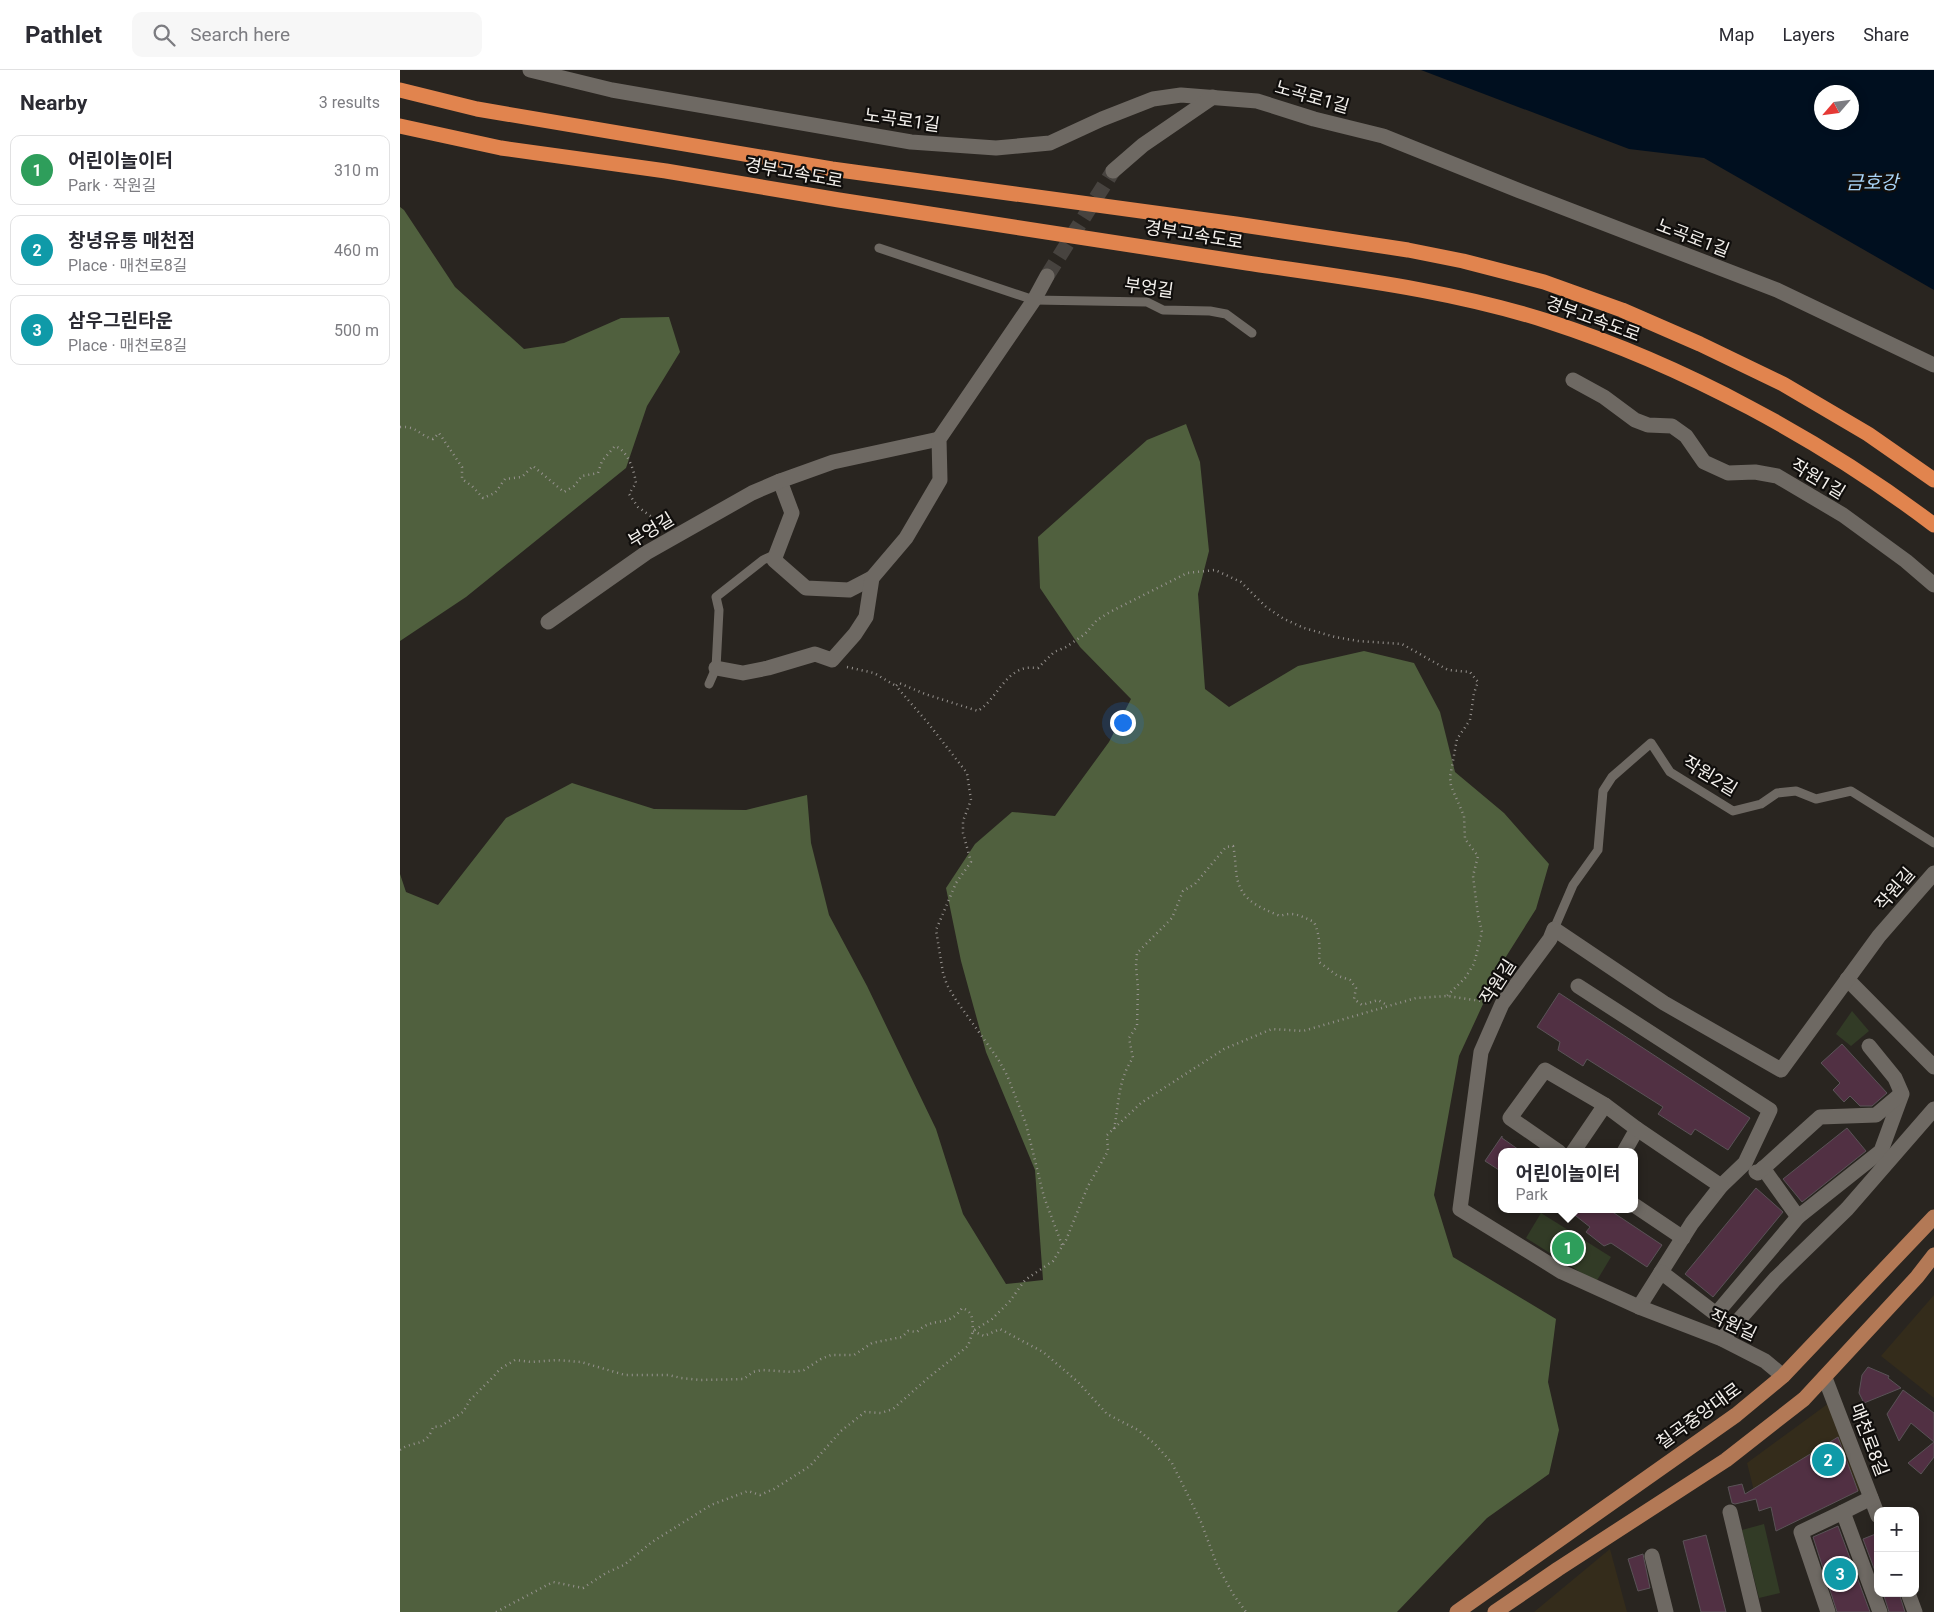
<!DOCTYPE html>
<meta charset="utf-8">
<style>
body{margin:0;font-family:Roboto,"Noto Sans KR",sans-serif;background:#f7f7f7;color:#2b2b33}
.controls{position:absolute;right:15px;bottom:15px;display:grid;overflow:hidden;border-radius:10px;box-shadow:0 2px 8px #0003}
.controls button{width:45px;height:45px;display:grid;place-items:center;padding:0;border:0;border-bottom:1px solid #e1e1e2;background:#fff;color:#2b2b33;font:25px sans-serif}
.compass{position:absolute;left:1414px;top:15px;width:45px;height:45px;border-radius:50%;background:#fff;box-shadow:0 2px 8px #0003;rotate:242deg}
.you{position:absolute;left:722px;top:652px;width:18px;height:18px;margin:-12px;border:4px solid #fff;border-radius:50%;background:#1a73e8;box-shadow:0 0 0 8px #1a73e833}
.badge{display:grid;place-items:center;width:32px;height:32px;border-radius:50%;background:#1a73e8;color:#fff;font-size:16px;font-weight:700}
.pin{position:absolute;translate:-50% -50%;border:2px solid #fff;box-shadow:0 1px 5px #0006}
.popup{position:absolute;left:1098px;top:1078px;width:140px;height:65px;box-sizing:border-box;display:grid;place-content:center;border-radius:10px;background:#fff;filter:drop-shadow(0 1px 4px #0005);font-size:16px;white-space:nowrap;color:#7c7c81}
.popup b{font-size:19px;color:#2b2b33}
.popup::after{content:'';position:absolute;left:50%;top:100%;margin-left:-10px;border:10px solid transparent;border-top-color:#fff}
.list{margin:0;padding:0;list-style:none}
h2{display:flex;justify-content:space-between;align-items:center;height:65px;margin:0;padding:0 20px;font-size:21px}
h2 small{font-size:16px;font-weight:400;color:#7c7c81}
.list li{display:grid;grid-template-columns:32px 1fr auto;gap:15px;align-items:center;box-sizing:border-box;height:70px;margin:0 10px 10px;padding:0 10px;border:1px solid #e1e1e2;border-radius:10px}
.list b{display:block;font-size:19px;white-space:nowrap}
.list p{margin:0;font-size:16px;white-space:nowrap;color:#7c7c81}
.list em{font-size:16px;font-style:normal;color:#7c7c81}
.icon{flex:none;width:28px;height:28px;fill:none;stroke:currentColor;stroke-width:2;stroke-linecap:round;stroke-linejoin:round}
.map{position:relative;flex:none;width:1534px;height:1542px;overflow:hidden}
header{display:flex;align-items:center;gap:30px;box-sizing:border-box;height:70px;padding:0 25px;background:#fff;border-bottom:1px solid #e1e1e2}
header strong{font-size:24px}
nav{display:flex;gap:28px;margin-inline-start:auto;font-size:18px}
.search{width:350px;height:45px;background:#f7f7f7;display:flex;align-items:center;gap:12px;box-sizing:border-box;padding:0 18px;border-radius:10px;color:#7c7c81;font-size:19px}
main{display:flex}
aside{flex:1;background:#fff}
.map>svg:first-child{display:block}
.commercial{fill:#342c1b}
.green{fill:#323b26}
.forest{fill:#50603e}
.water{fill:#000f1f;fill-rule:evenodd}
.building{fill:#513043;stroke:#5a5357}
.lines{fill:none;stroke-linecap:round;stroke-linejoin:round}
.street-tunnel{stroke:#47433f;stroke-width:15;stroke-dasharray:15 8;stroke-linecap:butt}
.path{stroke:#97938f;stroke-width:2.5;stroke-dasharray:1 4;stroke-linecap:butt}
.lane{stroke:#6e6963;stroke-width:9}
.street{stroke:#6e6963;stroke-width:15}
.primary{stroke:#b37956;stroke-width:15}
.highway{stroke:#e1844e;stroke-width:15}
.labels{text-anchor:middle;stroke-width:4.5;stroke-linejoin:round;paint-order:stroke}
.street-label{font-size:18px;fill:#f3f0ec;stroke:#100e0c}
.water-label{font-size:19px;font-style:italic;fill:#abd6fa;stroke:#100e0c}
</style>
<header>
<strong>Pathlet</strong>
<div class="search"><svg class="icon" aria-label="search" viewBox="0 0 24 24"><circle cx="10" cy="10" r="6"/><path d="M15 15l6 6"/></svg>Search here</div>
<nav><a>Map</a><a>Layers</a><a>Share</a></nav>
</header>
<main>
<aside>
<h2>Nearby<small>3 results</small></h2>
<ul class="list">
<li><span class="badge" style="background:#2e9e5b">1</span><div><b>어린이놀이터</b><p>Park · 작원길</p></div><em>310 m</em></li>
<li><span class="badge" style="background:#0f9aa8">2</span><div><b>창녕유통 매천점</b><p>Place · 매천로8길</p></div><em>460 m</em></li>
<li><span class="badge" style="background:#0f9aa8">3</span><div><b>삼우그린타운</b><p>Place · 매천로8길</p></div><em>500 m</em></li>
</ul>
</aside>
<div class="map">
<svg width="1534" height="1542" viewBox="0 0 1534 1542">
<rect width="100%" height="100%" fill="#292520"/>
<g class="commercial">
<polygon points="1534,1225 1534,1328 1481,1286"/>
<polygon points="1433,1330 1467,1417 1376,1461 1371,1437 1359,1441 1347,1393"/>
<polygon points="1210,1479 1227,1542 1134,1542"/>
</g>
<g class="green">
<polygon points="1452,941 1469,961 1451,976 1436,964"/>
<polygon points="1141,1143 1211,1187 1196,1212 1126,1168"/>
<polygon points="1364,1454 1380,1523 1359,1528 1342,1460"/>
</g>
<g class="forest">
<polygon points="0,137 4,140 55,217 124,279 164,273 221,248 269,247 280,282 247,336 226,398 66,527 0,571"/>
<polygon points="786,354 800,392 809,481 798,524 805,619 829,637 898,596 964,581 1014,593 1040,642 1055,702 1104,743 1149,794 1136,839 1102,893 1059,986 1034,1125 1053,1187 1156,1249 1148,1312 1159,1360 1149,1404 1087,1448 997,1542 0,1542 0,804 6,822 38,835 106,748 172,713 254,739 346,740 407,725 411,773 429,845 467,916 536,1059 563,1144 606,1214 643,1210 635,1100 586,982 561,891 546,818 575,774 612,742 655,746 709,672 731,629 680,577 640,518 638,467 747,370"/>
</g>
<path class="water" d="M1021,0H1534V220L1304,88L1229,79ZM1422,22H1452V52H1422Z"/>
<g class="building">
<polygon points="1159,923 1350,1048 1328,1080 1295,1059 1291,1065 1258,1044 1263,1037 1187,989 1183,996 1158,980 1160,972 1137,957"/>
<polygon points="1442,974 1487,1023 1472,1036 1460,1036 1450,1026 1444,1032 1433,1020 1440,1013 1421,993"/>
<polygon points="1447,1058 1466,1081 1402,1132 1383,1109"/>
<polygon points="1102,1066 1102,1068 1122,1082 1102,1082 1102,1102 1085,1091"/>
<polygon points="1356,1118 1383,1142 1313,1227 1285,1204"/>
<polygon points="1167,1139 1208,1139 1262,1175 1247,1197 1211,1173 1204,1176 1186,1162 1190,1157"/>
<polygon points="1468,1297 1489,1306 1488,1308 1501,1318 1464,1333 1459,1323 1462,1305"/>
<polygon points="1503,1320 1534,1343 1534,1387 1521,1404 1508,1393 1534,1372 1511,1353 1499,1371 1487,1344"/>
<polygon points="1438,1367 1458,1421 1376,1461 1371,1437 1359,1441 1356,1429 1335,1434 1332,1433 1328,1417 1342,1414 1345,1424"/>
<polygon points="1438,1456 1470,1542 1437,1542 1413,1467"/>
<polygon points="1478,1463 1478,1509 1463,1469"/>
<polygon points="1306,1465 1326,1542 1301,1542 1283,1471"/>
<polygon points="1243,1484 1250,1518 1238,1521 1228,1489"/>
<polygon points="1483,1523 1499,1523 1505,1542 1489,1542"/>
</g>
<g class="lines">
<polyline class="street-tunnel" points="647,206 713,101"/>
<g class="path">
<path d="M0,357C18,356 18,365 33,369L39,363L62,397V409L72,416L83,428L95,423L105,409L122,407L133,396L164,422L174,416L182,406L198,403L202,391L215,376C228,381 234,400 236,413L229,424L238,437L252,447L254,462"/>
<polyline points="447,597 474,603 496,616"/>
<path d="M714,1059C719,1034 718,1009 733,988L729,968L737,956L738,918L736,896L737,883L772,848L783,821L795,814L826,777L833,776C835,784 835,791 836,800C838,829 856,836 880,846C893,841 901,846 914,852C920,865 920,877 919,892L938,906L950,910L956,918L954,929L962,935L978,930L987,935"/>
<path d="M662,1175L644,1127L626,1054L607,1005L598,989L556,930L547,915L543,903L536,860L556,813L571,792L563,763V751L571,730L567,703L528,653L496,616L499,613L525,624L578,641C595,630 603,606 622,599C627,597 634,598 638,598L654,582L666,577L685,564L697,550L710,542L787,503L815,500L841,512L866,537L884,549L904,558L935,567L958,571L1002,574L1048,600L1070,602L1078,612L1074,623L1070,650L1057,669L1050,707L1051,716L1064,746L1065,769L1078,786L1073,806L1078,845L1082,862L1074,894L1065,908L1047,926"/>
<path d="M0,1380C8,1373 20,1375 27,1368C30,1365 32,1360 33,1357L41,1356L63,1342L70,1330L93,1307L100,1299L115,1290L131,1292L157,1290L181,1292L225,1305H269L281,1308L300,1310L344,1309L353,1302L362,1300L392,1302L404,1300L421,1289L431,1285H454L472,1273L502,1267L508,1261L517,1262C534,1245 548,1259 562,1238C574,1242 572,1250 573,1261L584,1266L600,1259L643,1282L678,1312L707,1344L738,1360L754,1373L772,1393L801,1452L817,1495L833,1524L846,1542"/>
<polyline points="96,1542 153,1512 183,1518 206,1503 224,1495 252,1472 311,1435 348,1421 360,1425 374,1419 410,1396 441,1361 465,1342 481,1343 493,1339 528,1308 568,1276 573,1261 592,1249 610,1231 625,1210 653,1191 666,1170 688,1116 708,1081 707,1065 741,1033 824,979 872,959 903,961 1016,928 1047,926 1088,932"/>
</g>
<g class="lane">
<polyline points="479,178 634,230 747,232 763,240 810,241 826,244 852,263"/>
<polyline points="309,614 316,598 319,540 316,527 363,490 376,484"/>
<polyline points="1154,859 1173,815 1198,780 1203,721 1212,707 1251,673 1270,702 1333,741 1361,734 1377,723 1396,721 1416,729 1451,721 1534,773"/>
</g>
<g class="street">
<polyline points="130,0 212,20 511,72 596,78 650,73 702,49 753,29 781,25 857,31 914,49 983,66 1120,121 1377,220 1534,295"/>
<polyline points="713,101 743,75 813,27"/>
<polyline points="1173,310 1204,327 1235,350 1248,355 1272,356 1286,366 1304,392 1328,403 1355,402 1377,406 1443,445 1506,491 1534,515"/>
<polyline points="380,411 392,443 374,490 406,518 449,520 472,508"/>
<polyline points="148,552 246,483 352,423 380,411 433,392 539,369"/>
<polyline points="316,598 343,603 368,598 415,584 432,590 455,564 466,547 472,508 506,468 540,410 539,369 634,230 647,206"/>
<polyline points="1447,909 1534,997"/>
<polyline points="1178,916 1370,1040 1345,1093 1321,1116 1292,1153 1239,1237"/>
<polyline points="1205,1035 1237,1059 1224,1082"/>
<polyline points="1237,1059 1321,1116"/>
<polyline points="1159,1082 1110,1048 1145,1000 1205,1035 1173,1082"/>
<polyline points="1363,1098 1398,1147 1481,1081 1502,1024 1495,1008 1469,976"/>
<polyline points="1356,1102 1358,1103 1420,1047 1476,1045 1501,1024"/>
<polyline points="1234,1135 1283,1168"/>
<polyline points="1261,1202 1316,1244 1398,1147"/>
<polyline points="1322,1269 1375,1209 1447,1139 1534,1039"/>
<polyline points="1383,1306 1365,1291 1322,1269 1239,1237 1162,1202 1060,1139 1081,982 1102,934 1150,869 1154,859 1264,933 1381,1000 1479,866 1534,803"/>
<polyline points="1425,1308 1478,1446"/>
<polyline points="1330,1442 1354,1542"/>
<polyline points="1443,1442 1471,1428"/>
<polyline points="1252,1486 1266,1542"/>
<polyline points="1508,1523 1515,1542"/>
<polyline points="1428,1542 1401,1462 1443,1442 1480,1542"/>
</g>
<g class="primary">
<polyline points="1057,1542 1336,1345 1383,1306 1534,1147"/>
<polyline points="1095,1542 1158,1499 1326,1390 1404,1329 1517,1207 1534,1185"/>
</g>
<g class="highway">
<polyline points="0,20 77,39 432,99 836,154 1008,180 1063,191 1144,212 1222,240 1300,274 1383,314 1468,364 1534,410"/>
<path d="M0,56L101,78L266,101L439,130C575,151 711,172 847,193C948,208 1052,220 1150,252C1283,295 1422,370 1534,455"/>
</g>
</g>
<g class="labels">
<g class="street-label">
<text transform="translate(912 27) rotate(16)" y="6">노곡로1길</text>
<text transform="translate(502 50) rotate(8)" y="6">노곡로1길</text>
<text transform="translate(394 103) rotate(10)" y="6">경부고속도로</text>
<text transform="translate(794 165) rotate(9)" y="6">경부고속도로</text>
<text transform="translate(1293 168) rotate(21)" y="6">노곡로1길</text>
<text transform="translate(749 218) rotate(8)" y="6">부엉길</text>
<text transform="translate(1193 249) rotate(20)" y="6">경부고속도로</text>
<text transform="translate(1418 409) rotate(31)" y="6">작원1길</text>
<text transform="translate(251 460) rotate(-31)" y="6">부엉길</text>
<text transform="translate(1310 706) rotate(31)" y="6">작원2길</text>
<text transform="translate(1495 819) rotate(-49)" y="6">작원길</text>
<text transform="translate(1098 912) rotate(-57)" y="6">작원길</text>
<text transform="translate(1333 1255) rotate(25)" y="6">작원길</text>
<text transform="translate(1299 1346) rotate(-36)" y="6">칠곡중앙대로</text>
<text transform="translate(1469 1370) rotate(69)" y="6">매천로8길</text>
</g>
<g class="water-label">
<text x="1472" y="119">금호강</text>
</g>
</g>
</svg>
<div class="controls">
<button>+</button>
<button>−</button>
</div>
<svg class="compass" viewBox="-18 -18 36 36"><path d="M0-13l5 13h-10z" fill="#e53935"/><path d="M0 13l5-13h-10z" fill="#7c7c81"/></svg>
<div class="you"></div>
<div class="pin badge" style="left:1168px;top:1178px;background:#2e9e5b">1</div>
<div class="popup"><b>어린이놀이터</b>Park</div>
<div class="pin badge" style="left:1428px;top:1390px;background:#0f9aa8">2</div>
<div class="pin badge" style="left:1440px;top:1504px;background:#0f9aa8">3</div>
</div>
</main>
